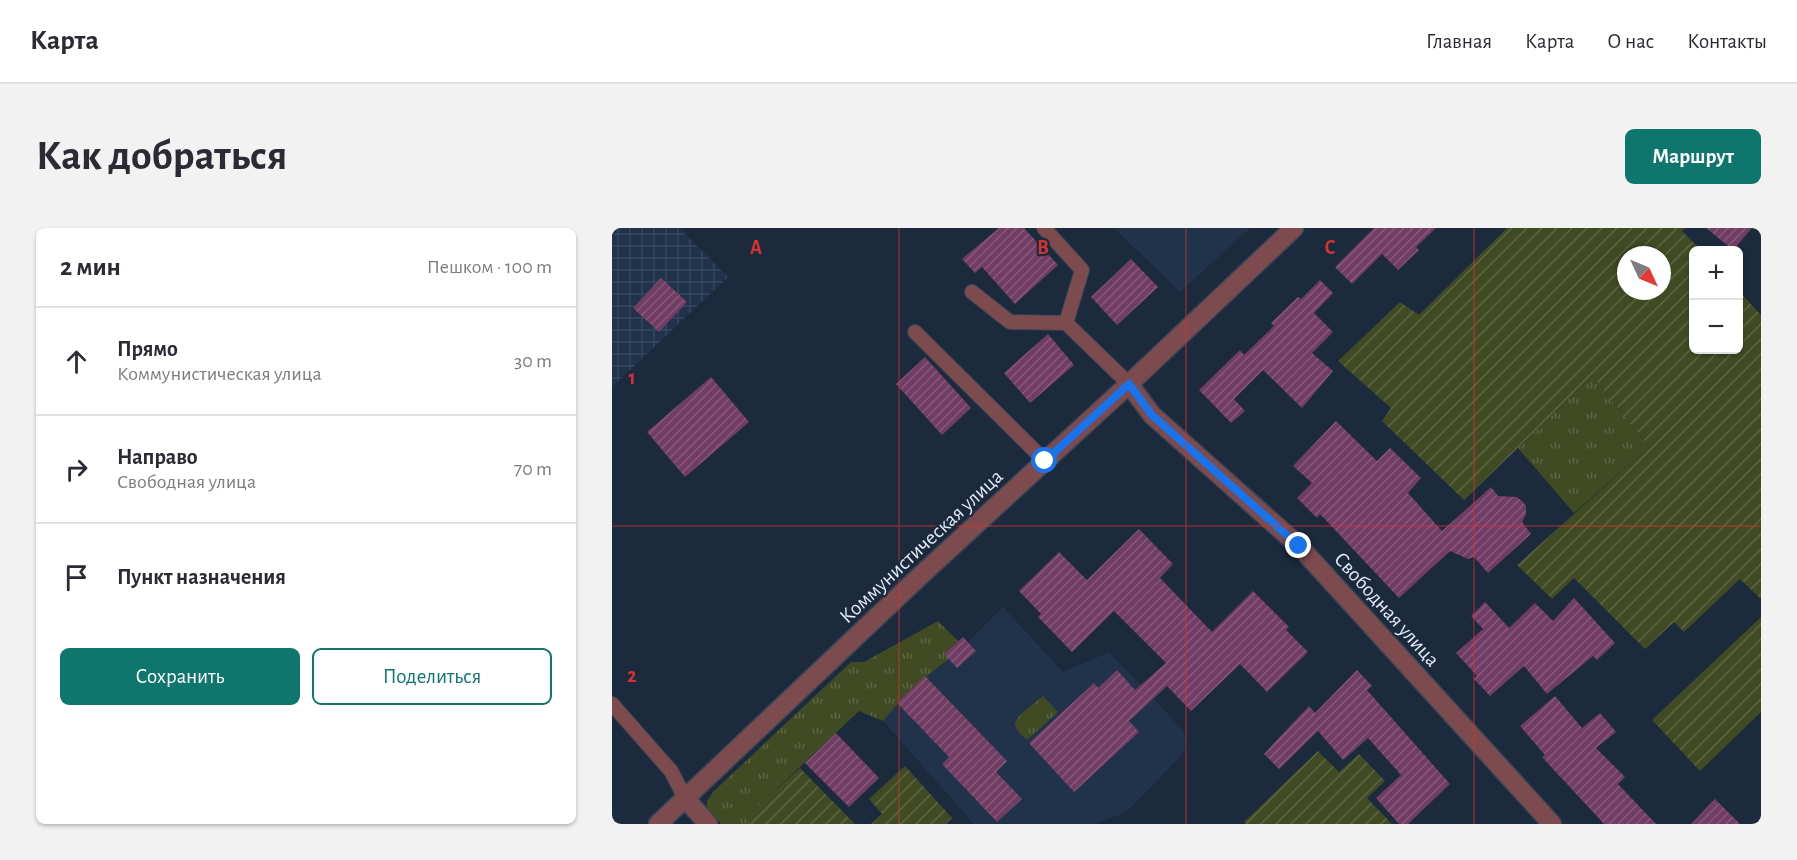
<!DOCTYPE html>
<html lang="ru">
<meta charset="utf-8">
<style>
body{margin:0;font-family:"Alegreya Sans",sans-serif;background:#f2f2f3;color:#2b2b33}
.controls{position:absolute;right:18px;top:18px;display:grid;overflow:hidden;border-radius:9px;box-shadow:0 2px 4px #0004}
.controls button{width:54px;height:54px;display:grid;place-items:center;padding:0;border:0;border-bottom:2px solid #e1e1e2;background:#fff;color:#2b2b33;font:30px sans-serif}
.compass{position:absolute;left:1005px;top:18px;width:54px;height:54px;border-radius:50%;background:#fff;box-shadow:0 2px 4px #0004;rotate:134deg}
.stop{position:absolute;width:18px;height:18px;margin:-14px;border:4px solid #1a73e8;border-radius:50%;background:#fff}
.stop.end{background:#1a73e8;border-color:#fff;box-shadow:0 2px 6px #0008}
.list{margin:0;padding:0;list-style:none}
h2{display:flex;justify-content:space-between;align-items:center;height:78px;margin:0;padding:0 24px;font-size:26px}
h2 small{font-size:20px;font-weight:400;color:#7c7c81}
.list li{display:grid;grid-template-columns:39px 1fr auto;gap:18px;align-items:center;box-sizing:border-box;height:108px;padding:0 24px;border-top:2px solid #e1e1e2}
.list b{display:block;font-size:22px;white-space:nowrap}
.list p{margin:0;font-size:20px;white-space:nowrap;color:#7c7c81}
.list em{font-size:20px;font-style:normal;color:#7c7c81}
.actions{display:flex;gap:12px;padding:18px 24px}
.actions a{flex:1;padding:14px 0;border:2px solid #0f766e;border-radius:9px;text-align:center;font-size:21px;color:#0f766e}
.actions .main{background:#0f766e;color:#fff}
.icon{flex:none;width:33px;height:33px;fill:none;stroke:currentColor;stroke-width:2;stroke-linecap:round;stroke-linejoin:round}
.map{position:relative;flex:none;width:1149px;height:596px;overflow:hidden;border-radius:9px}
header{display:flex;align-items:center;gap:36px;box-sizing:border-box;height:84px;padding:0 30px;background:#fff;border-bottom:2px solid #e1e1e2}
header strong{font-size:28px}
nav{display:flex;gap:33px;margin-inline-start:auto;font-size:21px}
.intro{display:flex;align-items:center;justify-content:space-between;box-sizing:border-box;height:144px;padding:0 36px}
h1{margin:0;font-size:42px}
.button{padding:15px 27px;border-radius:9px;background:#0f766e;color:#fff;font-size:21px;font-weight:700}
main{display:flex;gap:36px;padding:0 36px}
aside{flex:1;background:#fff;border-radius:9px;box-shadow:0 2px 4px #0004}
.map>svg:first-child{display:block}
.built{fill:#20334b}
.industrial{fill:url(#industrial-grid)}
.grass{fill:url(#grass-tufts)}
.garden{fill:url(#garden-furrows);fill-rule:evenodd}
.building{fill:url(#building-hatch)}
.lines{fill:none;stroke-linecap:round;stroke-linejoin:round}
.lane-casing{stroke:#374556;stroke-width:16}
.street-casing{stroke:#374556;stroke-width:21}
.lane{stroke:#7d4a4d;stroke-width:14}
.street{stroke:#7d4a4d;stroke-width:18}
.route{stroke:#1a73e8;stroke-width:8}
.grid{fill:none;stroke:#d73232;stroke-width:1.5;stroke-opacity:0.55}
.labels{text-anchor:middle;stroke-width:4.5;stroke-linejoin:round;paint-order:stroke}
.street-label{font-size:21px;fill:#e2ecf8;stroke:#1b2a3c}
.grid-label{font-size:20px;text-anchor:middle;font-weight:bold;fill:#d73232;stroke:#1b2a3c;stroke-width:4.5;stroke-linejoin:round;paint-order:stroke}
</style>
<header>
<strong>Карта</strong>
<nav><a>Главная</a><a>Карта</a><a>О нас</a><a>Контакты</a></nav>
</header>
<div class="intro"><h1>Как добраться</h1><a class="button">Маршрут</a></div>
<main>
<aside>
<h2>2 мин<small>Пешком · 100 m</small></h2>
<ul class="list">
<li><svg class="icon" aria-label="ahead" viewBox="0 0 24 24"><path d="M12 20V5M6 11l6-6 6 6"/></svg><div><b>Прямо</b><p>Коммунистическая улица</p></div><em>30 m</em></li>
<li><svg class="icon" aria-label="right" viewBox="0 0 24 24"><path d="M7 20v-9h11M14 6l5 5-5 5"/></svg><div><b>Направо</b><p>Свободная улица</p></div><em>70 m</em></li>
<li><svg class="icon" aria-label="arrive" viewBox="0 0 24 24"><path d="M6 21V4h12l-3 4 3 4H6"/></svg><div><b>Пункт назначения</b></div></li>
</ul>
<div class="actions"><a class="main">Сохранить</a><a>Поделиться</a></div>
</aside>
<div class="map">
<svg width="1149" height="596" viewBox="0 0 1149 596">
<defs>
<pattern id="industrial-grid" width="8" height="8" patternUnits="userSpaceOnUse" patternTransform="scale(1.5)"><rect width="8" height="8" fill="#20334b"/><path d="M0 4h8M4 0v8" fill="none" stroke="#35475d"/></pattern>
<pattern id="grass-tufts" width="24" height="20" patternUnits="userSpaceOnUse" patternTransform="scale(1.5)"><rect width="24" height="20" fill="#414b23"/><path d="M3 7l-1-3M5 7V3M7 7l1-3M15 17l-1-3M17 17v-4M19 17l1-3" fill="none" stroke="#5c6544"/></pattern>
<pattern id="garden-furrows" width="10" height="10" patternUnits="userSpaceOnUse" patternTransform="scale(1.5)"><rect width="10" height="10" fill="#414b23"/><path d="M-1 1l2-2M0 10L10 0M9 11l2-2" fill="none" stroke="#5c6544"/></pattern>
<pattern id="building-hatch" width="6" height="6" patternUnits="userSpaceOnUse" patternTransform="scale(1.5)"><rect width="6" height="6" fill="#723d65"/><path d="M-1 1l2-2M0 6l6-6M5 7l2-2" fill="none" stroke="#86597c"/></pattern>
</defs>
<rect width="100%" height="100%" fill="#1b2a3c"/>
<g class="built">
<polygon points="502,0 638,0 568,64"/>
<polygon points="391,379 451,444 497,424 571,502 573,509 573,519 568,529 513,585 483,596 362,596 271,493 285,475 313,448 337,432 332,426 351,409 356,414"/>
</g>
<polygon class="industrial" points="0,0 67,0 116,49 0,159"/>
<g class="grass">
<polygon points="980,148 1037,219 962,285 906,220"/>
<path d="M326,393L346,413L332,426L337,431C312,449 290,469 271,493L247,483L134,590L139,596H109L95,581V573L101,564L239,434H252Z"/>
<path d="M431,468L446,484L415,512C411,508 403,502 403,496C403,489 425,473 431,468Z"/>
</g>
<g class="garden">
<path d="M895,0H1073L1070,3L1089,22H1082V122H1126L1127,63L1149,87V371L1128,351L1072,404L1062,394L1033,421L962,350L940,371L905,337L1037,219L980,148L852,272L770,193L779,180L726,133L788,74L807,87ZM1014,27H1050V63H1014Z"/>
<polygon points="1149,389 1149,484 1088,543 1040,492"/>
<polygon points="706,523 727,544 747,526 773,553 755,570 780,596 634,596 632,594"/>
<polygon points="293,538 340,590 334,596 259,596 270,586 257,571"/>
<polygon points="188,540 243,596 139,596 133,590"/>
</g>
<g class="building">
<polygon points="387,0 412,0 446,37 403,76 370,39 363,45 350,31"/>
<polygon points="762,0 824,0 804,19 807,22 786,42 770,26 740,56 723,39"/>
<polygon points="1094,0 1140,0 1121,22"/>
<polygon points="519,31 546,59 505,97 479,69"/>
<polygon points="49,50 75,74 47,104 21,80"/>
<polygon points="708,52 721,65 702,85 721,104 700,125 721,143 690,180 651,142 622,171 633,183 619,195 587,162 628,122 632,127 662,98 659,95 686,69 689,71"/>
<polygon points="436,106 462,137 418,175 392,145"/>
<polygon points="313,129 359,180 330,207 284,156"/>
<polygon points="99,149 137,194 73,249 35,204"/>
<polygon points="724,193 765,233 778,220 809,250 796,265 830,303 879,259 886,268 905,269 910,273 914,278 914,286 910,294 919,306 876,345 862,329 856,331 838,323 787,370 708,286 705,290 685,270 700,255 681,238"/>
<polygon points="527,301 561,336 548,350 600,404 641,363 677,399 674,402 696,424 655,464 628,436 579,483 555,458 517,493 527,504 462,564 417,515 482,455 486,460 505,442 523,462 554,435 502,383 460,424 426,389 429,386 407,363 447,324 475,352"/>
<polygon points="962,370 1003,415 985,432 981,428 935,466 912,438 878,468 862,451 865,448 844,425 871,401 859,388 873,374 897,400 923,375 941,393"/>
<polygon points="351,409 364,423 345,440 332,426"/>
<polygon points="745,442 760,458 755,462 838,556 796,596 787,596 764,570 789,547 756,510 731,532 706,503 667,541 652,526 697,478 703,485"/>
<polygon points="313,448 395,533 384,544 410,571 385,594 330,536 337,529 285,475"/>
<polygon points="943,468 970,500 988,485 1004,504 984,520 1013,549 1006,556 1044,596 992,596 930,529 933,527 908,498"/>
<polygon points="224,505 267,550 237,579 193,535"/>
<polygon points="1103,571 1128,596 1079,596"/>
</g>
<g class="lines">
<g class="lane-casing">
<g id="lane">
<polyline points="432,0 470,42 454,95 517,156"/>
<polyline points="360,64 398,94 454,95"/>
<polyline points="303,104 433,233"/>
<polyline points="0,476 59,543 73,570"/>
</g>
</g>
<g class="street-casing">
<g id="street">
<polyline points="517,156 540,187 687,318 940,596"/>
<polyline points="73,570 96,596"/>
<polyline points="46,596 308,348 517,156 682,0"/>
</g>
</g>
<use href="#lane" class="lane"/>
<use href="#street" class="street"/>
</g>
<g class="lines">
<polyline class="route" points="433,233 517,156 540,187 687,318"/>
</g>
<path class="grid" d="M287,0V596M574,0V596M862,0V596M0,298H1149"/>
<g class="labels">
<g class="street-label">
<text transform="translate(309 318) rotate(-43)" y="7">Коммунистическая улица</text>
<text transform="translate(775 381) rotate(48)" y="7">Свободная улица</text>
</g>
</g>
<g class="grid-label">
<text x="144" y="26">A</text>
<text x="431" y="26">B</text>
<text x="718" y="26">C</text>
<text x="20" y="156">1</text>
<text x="20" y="454">2</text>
</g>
</svg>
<div class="controls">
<button>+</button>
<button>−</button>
</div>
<svg class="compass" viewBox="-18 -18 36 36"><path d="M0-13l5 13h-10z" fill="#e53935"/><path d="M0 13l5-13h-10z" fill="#7c7c81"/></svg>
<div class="stop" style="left:433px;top:233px"></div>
<div class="stop end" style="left:687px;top:318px"></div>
</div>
</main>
